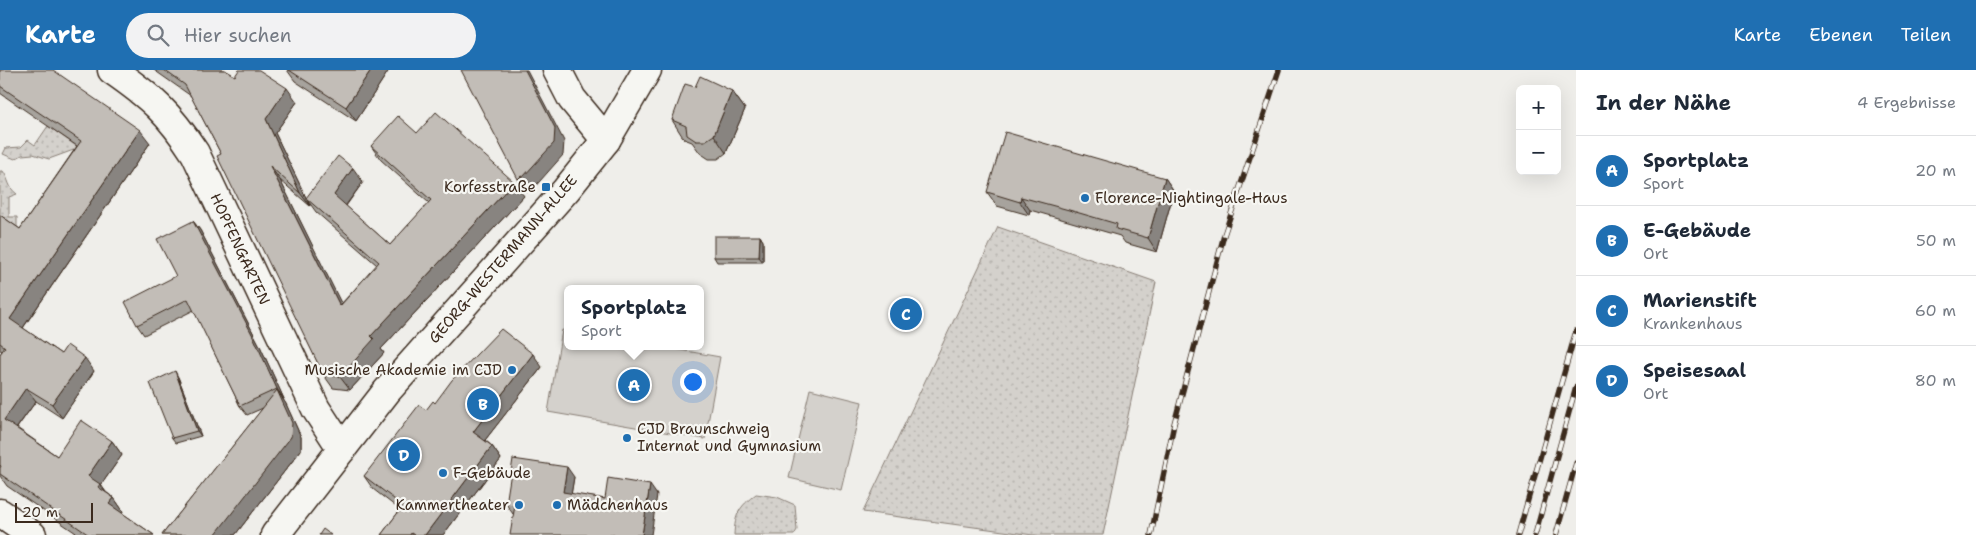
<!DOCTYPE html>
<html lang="de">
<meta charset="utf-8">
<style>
body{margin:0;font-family:"Shantell Sans",sans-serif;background:#f2f2f3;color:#1f2937}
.controls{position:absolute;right:15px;top:15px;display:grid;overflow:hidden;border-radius:8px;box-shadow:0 5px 20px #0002}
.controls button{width:45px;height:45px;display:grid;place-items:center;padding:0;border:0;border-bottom:1px solid #e0e1e3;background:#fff;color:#1f2937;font:25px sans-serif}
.scale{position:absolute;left:15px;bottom:12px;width:78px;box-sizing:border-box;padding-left:5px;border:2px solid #3b2a1e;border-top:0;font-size:14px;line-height:18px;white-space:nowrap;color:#3b2a1e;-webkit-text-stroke:4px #f6f6f2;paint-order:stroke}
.you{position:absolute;left:692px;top:311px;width:18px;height:18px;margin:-12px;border:4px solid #fff;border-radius:50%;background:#1a73e8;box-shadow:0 0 0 8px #1a73e833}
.badge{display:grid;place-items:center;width:32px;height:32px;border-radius:50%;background:#1f6fb2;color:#fff;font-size:16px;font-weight:700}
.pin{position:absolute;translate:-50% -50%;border:2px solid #fff;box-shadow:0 1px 5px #0006}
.popup{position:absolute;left:564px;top:215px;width:140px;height:65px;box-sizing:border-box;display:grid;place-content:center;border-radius:8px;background:#fff;filter:drop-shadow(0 1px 4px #0005);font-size:16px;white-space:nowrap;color:#747a83}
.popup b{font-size:19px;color:#1f2937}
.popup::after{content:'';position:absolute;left:50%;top:100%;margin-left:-10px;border:10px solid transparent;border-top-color:#fff}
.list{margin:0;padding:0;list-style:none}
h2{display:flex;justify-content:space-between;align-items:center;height:65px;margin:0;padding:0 20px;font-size:21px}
h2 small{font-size:16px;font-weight:400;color:#747a83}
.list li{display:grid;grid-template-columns:32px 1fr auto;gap:15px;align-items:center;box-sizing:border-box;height:70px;padding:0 20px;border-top:1px solid #e0e1e3}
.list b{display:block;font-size:19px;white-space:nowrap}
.list p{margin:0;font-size:16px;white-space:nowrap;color:#747a83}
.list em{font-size:16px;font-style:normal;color:#747a83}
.icon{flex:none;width:28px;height:28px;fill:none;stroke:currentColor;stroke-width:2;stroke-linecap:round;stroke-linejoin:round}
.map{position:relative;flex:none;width:1576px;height:465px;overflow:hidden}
header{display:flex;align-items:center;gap:30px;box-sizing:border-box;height:70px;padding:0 25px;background:#1f6fb2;color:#fff}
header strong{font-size:24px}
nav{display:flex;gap:28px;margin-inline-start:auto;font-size:18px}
.search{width:350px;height:45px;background:#f2f2f3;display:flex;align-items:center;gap:12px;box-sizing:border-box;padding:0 18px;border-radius:28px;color:#747a83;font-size:19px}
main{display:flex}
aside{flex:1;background:#fff}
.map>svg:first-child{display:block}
.green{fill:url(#green-dots);stroke:#887e75}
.pitch{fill:#d4d1cc;stroke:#887e75}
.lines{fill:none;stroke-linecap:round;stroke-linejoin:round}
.minor-casing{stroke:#3b2a1e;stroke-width:31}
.minor{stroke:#f6f6f2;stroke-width:28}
.rail-casing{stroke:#3b2a1e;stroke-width:5.5}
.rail{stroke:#f6f6f2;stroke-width:4;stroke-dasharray:11;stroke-linecap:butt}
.wall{fill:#a7a39d;stroke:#3b2a1e}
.shaded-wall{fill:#888480;stroke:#3b2a1e}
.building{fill:#c2bdb7;stroke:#3b2a1e}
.poi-dot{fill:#1f6fb2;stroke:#f6f6f2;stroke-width:2}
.labels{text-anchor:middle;stroke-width:4.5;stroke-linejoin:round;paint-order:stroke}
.poi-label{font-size:15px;fill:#3b2a1e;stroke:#f6f6f2;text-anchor:start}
.street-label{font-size:15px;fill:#3b2a1e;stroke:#f6f6f2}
</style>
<header>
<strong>Karte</strong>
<div class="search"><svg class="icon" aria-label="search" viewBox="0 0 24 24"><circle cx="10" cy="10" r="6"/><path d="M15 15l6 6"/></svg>Hier suchen</div>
<nav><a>Karte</a><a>Ebenen</a><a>Teilen</a></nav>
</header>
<main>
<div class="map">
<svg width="1576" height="465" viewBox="0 0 1576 465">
<defs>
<pattern id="green-dots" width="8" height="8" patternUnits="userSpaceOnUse" patternTransform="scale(1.25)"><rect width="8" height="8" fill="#d4d1cc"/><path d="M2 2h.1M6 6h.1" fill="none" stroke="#b7b4af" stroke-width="1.8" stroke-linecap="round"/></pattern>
</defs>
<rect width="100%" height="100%" fill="#efeeea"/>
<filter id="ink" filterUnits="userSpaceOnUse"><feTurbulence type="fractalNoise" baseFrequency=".02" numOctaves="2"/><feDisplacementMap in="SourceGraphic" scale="10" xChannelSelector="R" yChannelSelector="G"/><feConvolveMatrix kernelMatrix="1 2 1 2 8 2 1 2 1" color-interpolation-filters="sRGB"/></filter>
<g filter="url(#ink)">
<g class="green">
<polygon points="48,56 79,78 49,89 33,84 22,85 15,89 3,84 6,78 21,77 28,70 35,75"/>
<path d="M0,101H3C9,109 8,118 17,124L9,127V147H17V158L0,152Z"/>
<polygon points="998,157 1156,212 1103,465 1033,465 863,442"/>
<path d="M756,424L777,427L795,435L797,460L794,465H734C735,444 739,437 756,424Z"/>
</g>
<g class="pitch">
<polygon points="562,260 568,261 568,276 658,276 720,287 705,369 548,342"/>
<polygon points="810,319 862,332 841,420 789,408"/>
</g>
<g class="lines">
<g class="minor-casing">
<g id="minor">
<path d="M112,0C151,27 169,43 195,83L316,339L342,379"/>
<polyline points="557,0 572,29 606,70"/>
<polyline points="0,443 32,465"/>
<polyline points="275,465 387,321 566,120 606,70 647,0"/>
</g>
</g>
<use href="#minor" class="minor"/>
<g class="rail-casing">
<g id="rail">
<polyline points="1151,465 1174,354 1224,165 1279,0"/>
<polyline points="1518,465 1576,261"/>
<polyline points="1535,465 1576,317"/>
<polyline points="1556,465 1576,393"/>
</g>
</g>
<use href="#rail" class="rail"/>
</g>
<g class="wall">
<polygon points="0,0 150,73 23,258 61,284 94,301 62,348 36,331 17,358 57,386 112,371 122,385 101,415 106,422 114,428 123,441 122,443 154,465 79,465 7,416 0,406 0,284 2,281 0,280 0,145 20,159 77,76 0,23"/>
<polygon points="154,0 225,0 235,6 297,32 275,63 310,136 280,110 341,234 377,195 316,142 306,128 363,112 346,136 390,175 429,133 381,90 371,76 417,63 524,126 381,279 384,283 350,320 333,318 323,304 221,84 191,26"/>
<polygon points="287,0 389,0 356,51 295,11"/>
<polygon points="695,17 732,21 745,39 726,83 718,89 709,89 700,83 692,72 684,69 672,50"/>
<polygon points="1165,108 1174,121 1157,182 1125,173 1120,166 1030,140 1029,145 997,136 987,122"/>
<polygon points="193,151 200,160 260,276 284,329 283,329 286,334 301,367 301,380 235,465 162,465 263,338 247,345 240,336 194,240 144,265 137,255 176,206"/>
<polygon points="760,166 763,171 763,192 717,192 714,187"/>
<polygon points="542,297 485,370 492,376 501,389 443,465 381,465 400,440 373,419 364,406 426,340 435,333"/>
<polygon points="178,307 201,366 176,373 172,368"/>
<polygon points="574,407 571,424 605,429 657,425 513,444 506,434"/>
</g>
<g class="shaded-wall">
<polygon points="371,0 389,0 356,51 346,37"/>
<polygon points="525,0 527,0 564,71 563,85 532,120 523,107"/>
<polygon points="287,18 297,32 275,63 310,136 300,123 266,49"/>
<polygon points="732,21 745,39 726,83 714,65"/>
<polygon points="140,60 150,73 20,262 10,249"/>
<polygon points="270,96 280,110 349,249 340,236"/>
<polygon points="353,98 363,112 343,139 334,125"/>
<polygon points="521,106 530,119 527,122 518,109"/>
<polygon points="1165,108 1174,121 1157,182 1148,168"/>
<polygon points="514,112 524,126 381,279 384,283 350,320 340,307 371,266"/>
<polygon points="1021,127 1030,140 1029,145 1020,132"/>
<polygon points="193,151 200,160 260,276 284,329 277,319"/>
<polygon points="760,166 763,171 763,192 759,187"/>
<polygon points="533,284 542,297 482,374 473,362"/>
<polygon points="85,288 94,301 62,348 52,334"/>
<polygon points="175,301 178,307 201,366 197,361"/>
<polygon points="26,318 36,331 13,363 4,350"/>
<polygon points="277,320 286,334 301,367 301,380 235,465 215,465"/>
<polygon points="112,371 122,385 101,415 109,428 107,430 88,406"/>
<polygon points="492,376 501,389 443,465 425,465"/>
<polygon points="567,397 574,407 570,432 563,422"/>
<polygon points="650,415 657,425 651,465 642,465"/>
<polygon points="114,428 123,441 119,448 109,434"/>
</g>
<g class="building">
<polygon points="0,0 53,0 140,60 10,249 61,284 67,275 85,288 52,334 26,318 4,350 57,386 81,350 112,371 88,406 100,414 98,417 114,428 109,434 154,465 89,465 0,404 0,398 1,396 0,395 0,284 5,277 0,273 0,145 20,159 81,71 0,16"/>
<polygon points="164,0 225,0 235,6 239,0 259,0 287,18 266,49 300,123 270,96 340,236 379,192 306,128 338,86 353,98 334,125 390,175 431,130 371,76 398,46 417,63 436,42 514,112 371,266 374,269 340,307 323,304 217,86 221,84 185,15"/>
<polygon points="289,0 371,0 346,37"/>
<polygon points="461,0 525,0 555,58 554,73 523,107 521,106 518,109"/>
<polygon points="700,6 732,21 714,65 705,71 696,71 687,65 686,56 672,50 685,14 695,17"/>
<polygon points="1005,62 1165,108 1148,168 1116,159 1117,154 1069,140 1021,127 1020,132 987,122"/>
<polygon points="193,151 253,266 277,319 240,336 188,229 137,255 125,232 176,206 157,169"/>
<polygon points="714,166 760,166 759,187 714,187"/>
<polygon points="501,259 533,284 473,362 492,376 425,465 414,465 411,463 410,465 381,465 403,436 364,406 419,335 426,340 433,331 435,333 452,310"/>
<polygon points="175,301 197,361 172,368 150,313"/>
<polygon points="277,320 292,353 291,367 215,465 213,464 212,465 162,465"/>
<polygon points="513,389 567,397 563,422 605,429 608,408 650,415 642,465 510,465 515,435 506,434"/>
<polygon points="323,459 331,465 319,465"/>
</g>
</g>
<g class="poi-dot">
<rect x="541" y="112" width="10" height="10" rx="2.5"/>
<circle cx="1085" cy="128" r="5"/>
<circle cx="512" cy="300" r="5"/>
<circle cx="627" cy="368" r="5"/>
<circle cx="443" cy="403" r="5"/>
<circle cx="519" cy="435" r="5"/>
<circle cx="557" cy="435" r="5"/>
</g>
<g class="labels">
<g class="poi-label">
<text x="536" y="122" text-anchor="end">Korfesstraße</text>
<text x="1095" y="133">Florence-Nightingale-Haus</text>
<text x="502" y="305" text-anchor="end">Musische Akademie im CJD</text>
<text x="637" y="364">CJD Braunschweig<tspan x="637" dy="17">Internat und Gymnasium</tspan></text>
<text x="453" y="408">F-Gebäude</text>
<text x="509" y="440" text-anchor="end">Kammertheater</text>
<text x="567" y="440">Mädchenhaus</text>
</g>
<g class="street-label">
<text transform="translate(240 179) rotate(65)" y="5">HOPFENGARTEN</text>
<text transform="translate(503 189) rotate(-49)" y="5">GEORG-WESTERMANN-ALLEE</text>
</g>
</g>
</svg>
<div class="controls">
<button>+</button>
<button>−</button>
</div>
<div class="scale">20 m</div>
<div class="you"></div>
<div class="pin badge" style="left:634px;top:315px">A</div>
<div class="popup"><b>Sportplatz</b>Sport</div>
<div class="pin badge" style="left:483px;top:334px">B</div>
<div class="pin badge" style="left:906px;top:244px">C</div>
<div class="pin badge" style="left:404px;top:385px">D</div>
</div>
<aside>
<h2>In der Nähe<small>4 Ergebnisse</small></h2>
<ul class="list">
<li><span class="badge">A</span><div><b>Sportplatz</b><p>Sport</p></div><em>20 m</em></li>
<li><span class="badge">B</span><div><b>E-Gebäude</b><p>Ort</p></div><em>50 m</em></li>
<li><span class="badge">C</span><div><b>Marienstift</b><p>Krankenhaus</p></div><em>60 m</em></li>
<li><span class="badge">D</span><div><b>Speisesaal</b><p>Ort</p></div><em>80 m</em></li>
</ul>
</aside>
</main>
